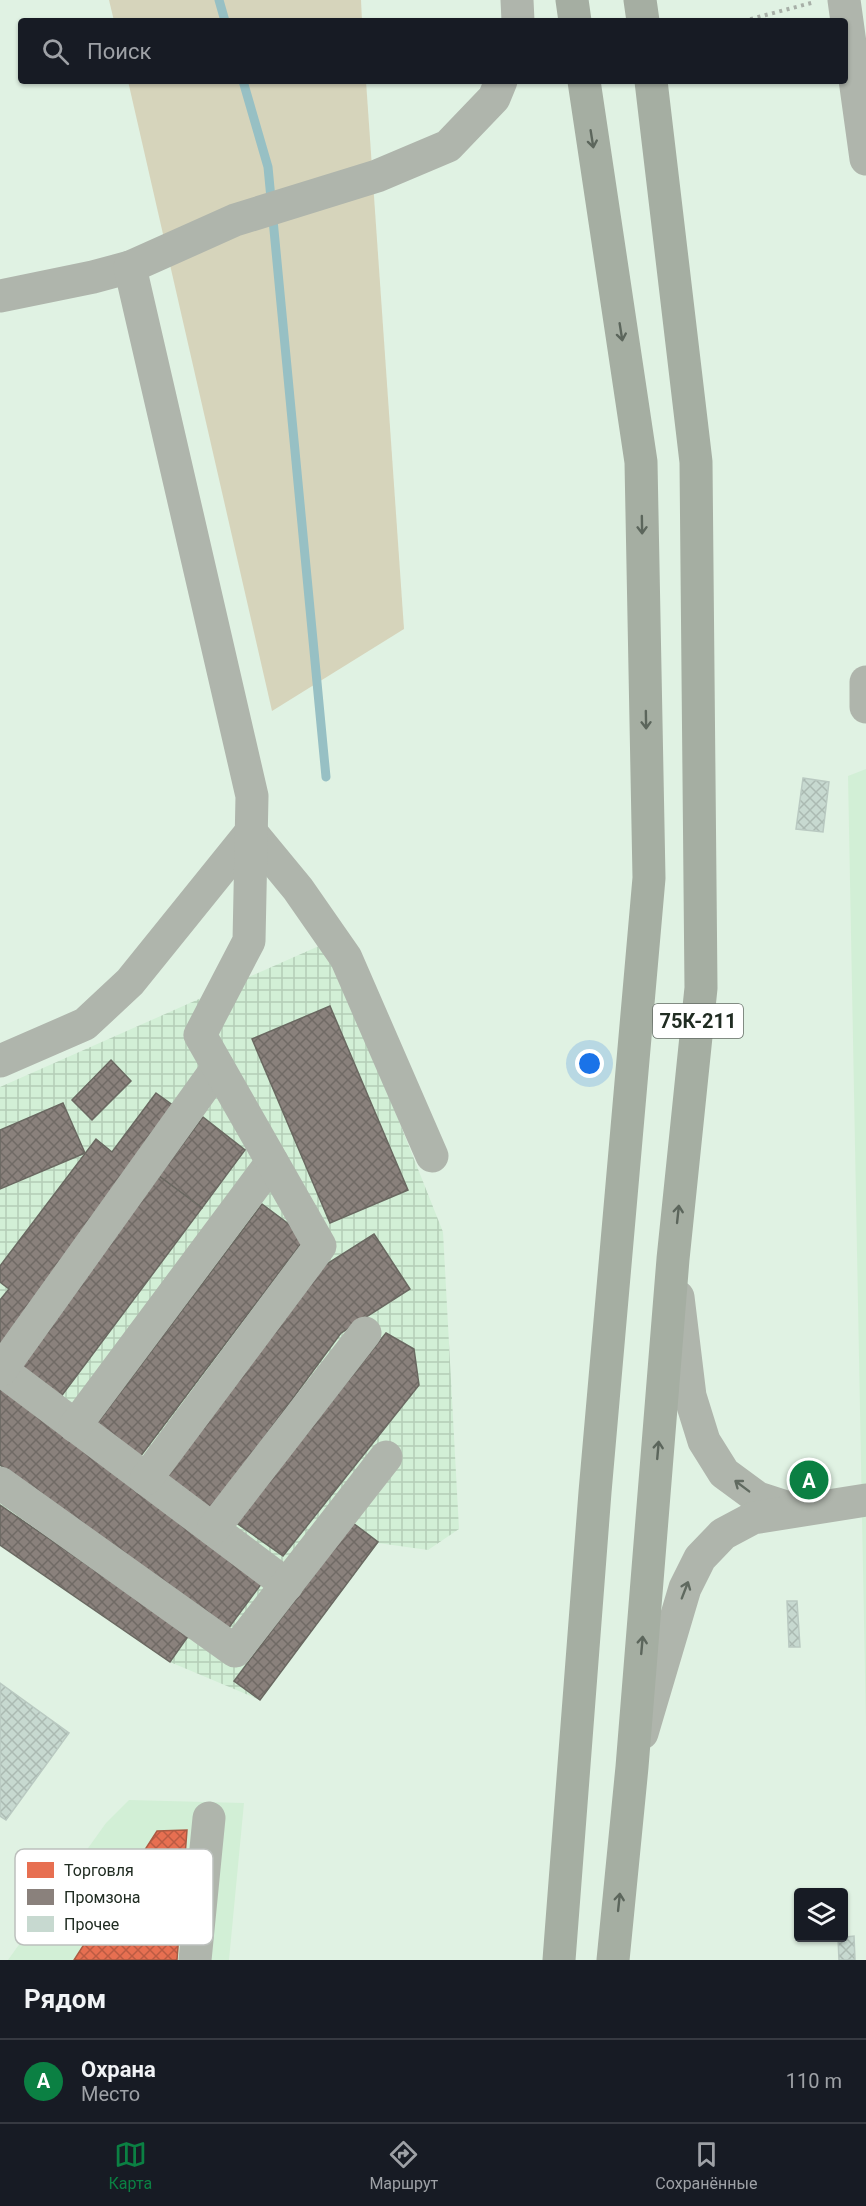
<!DOCTYPE html>
<html lang="ru">
<head>
<meta charset="utf-8">
<style>
	body { margin:0; font-family:Roboto,sans-serif; background:#20242c; color:#f1f3f6 }
	.controls { position:absolute; right:18px; bottom:18px; display:grid; overflow:hidden; border-radius:6px; box-shadow:0 2px 4px #0004 }
	.controls button { width:54px; height:54px; display:grid; place-items:center; padding:0; border:0; border-bottom:2px solid #363941; background:#171b24; color:#f1f3f6; font:30px sans-serif }
	.you { position:absolute; left:590px; top:1064px; width:21px; height:21px; margin:-15px; border:4px solid #fff; border-radius:50%; background:#1a73e8; box-shadow:0 0 0 9px #1a73e833 }
	.badge { display:grid; place-items:center; width:39px; height:39px; border-radius:50%; background:#0b8043; color:#fff; font-size:20px; font-weight:700 }
	.pin { position:absolute; translate:-50% -50%; border:3px solid #fff; box-shadow:0 2px 6px #0006 }
	.list { margin:0; padding:0; list-style:none }
	h2 { display:flex; justify-content:space-between; align-items:center; height:78px; margin:0; padding:0 24px; font-size:26px }
	h2 small { font-size:20px; font-weight:400; color:#9ea1a6 }
	.list li { display:grid; grid-template-columns:39px 1fr auto; gap:18px; align-items:center; box-sizing:border-box; height:84px; padding:0 24px; border-top:2px solid #363941 }
	.list b { display:block; font-size:22px; white-space:nowrap }
	.list p { margin:0; font-size:20px; white-space:nowrap; color:#9ea1a6 }
	.list em { font-size:20px; font-style:normal; color:#9ea1a6 }
	.icon { flex:none; width:33px; height:33px; fill:none; stroke:currentColor; stroke-width:2; stroke-linecap:round; stroke-linejoin:round }
	.map { position:relative; flex:none; width:866px; height:1960px; overflow:hidden }
	.search { position:absolute; background:#171b24; box-shadow:0 2px 4px #0004; left:18px; right:18px; top:18px; height:66px; display:flex; align-items:center; gap:15px; box-sizing:border-box; padding:0 21px; border-radius:6px; color:#9ea1a6; font-size:22px }
	.sheet { height:162px; background:#171b24 }
	nav { display:flex; justify-content:space-around; align-items:center; box-sizing:border-box; height:84px; border-top:2px solid #363941; background:#171b24; font-size:16px; color:#9ea1a6 }
	nav a { display:grid; justify-items:center; gap:3px }
	nav .on { color:#0b8043 }
	.map>svg:first-child { display:block }
	.built { fill:#d2efd6 }
	.industrial { fill:url(#industrial-grid) }
	.green { fill:#d6d4bb }
	.shops { fill:url(#shops-cross-hatch); stroke:#ab5b43; stroke-width:1.5 }
	.industry { fill:url(#industry-cross-hatch); stroke:#6a6861; stroke-width:1.5 }
	.lines { fill:none; stroke-linecap:round; stroke-linejoin:round }
	.stream { stroke:#97c0c4; stroke-width:9 }
	.building { fill:url(#building-cross-hatch); stroke:#b9c9c1; stroke-width:1.5 }
	.path { stroke:#a7afa7; stroke-width:4; stroke-dasharray:3 4.5; stroke-linecap:butt }
	.minor { stroke:#afb5ac; stroke-width:33 }
	.major { stroke:#a5aea2; stroke-width:33 }
	.oneway { stroke:#5c665c }
	.oneway2 { stroke:#606a60 }
	.labels { text-anchor:middle; stroke-width:6; stroke-linejoin:round; paint-order:stroke }
	.shield { fill:#fff; stroke:#636b64; stroke-width:1.5 }
	.shield-label { font-size:20px; font-weight:bold; fill:#202c22 }
	.key { fill:#fff; stroke:#bcc0bd; stroke-width:1.5 }
	.key-label { font-size:16px; fill:#202c22 }
</style>
</head>
<body>
<div class="map">
<svg width="866" height="1960" viewBox="0 0 866 1960">
	<defs>
		<pattern id="industrial-grid" width="8" height="8" patternUnits="userSpaceOnUse" patternTransform="scale(1.5)"><rect width="8" height="8" fill="#d2efd6"/><path d="M0 4h8M4 0v8" fill="none" stroke="#b4cdb7"/></pattern>
		<pattern id="shops-cross-hatch" width="8" height="8" patternUnits="userSpaceOnUse" patternTransform="scale(1.5)"><rect width="8" height="8" fill="#e76f51"/><path d="M0 0l8 8M0 8l8-8" fill="none" stroke="#bb5b43"/></pattern>
		<pattern id="industry-cross-hatch" width="8" height="8" patternUnits="userSpaceOnUse" patternTransform="scale(1.5)"><rect width="8" height="8" fill="#8a817c"/><path d="M0 0l8 8M0 8l8-8" fill="none" stroke="#706a65"/></pattern>
		<pattern id="building-cross-hatch" width="8" height="8" patternUnits="userSpaceOnUse" patternTransform="scale(1.5)"><rect width="8" height="8" fill="#c7d9d0"/><path d="M0 0l8 8M0 8l8-8" fill="none" stroke="#abbab2"/></pattern>
	</defs>
	<rect width="100%" height="100%" fill="#e0f2e3"/>
	<g class="built">
		<polygon points="866,769 866,1728 848,776"/>
		<polygon points="129,1800 244,1803 229,1960 8,1960 106,1823"/>
	</g>
	<polygon class="industrial" points="328,942 443,1232 459,1529 428,1550 378,1543 260,1700 170,1662 0,1545 0,1087"/>
	<g class="green">
		<polygon points="109,0 361,0 362,21 114,21"/>
		<polygon points="128,81 366,81 404,629 272,711"/>
	</g>
	<polygon class="shops" points="187,1830 177,1960 74,1960 157,1831"/>
	<g class="industry">
		<polygon points="330,1006 408,1190 330,1223 252,1039"/>
		<polygon points="111,1060 131,1081 92,1120 72,1100"/>
		<polygon points="156,1093 181,1111 0,1347 0,1300 9,1289 0,1282 0,1266 96,1139 112,1152"/>
		<polygon points="63,1103 85,1153 0,1189 0,1130"/>
		<polygon points="203,1117 245,1150 202,1208 159,1176"/>
		<polygon points="159,1176 202,1208 60,1398 18,1366"/>
		<polygon points="262,1204 306,1237 140,1457 96,1425"/>
		<polygon points="374,1234 410,1289 341,1333 209,1512 165,1480 300,1281"/>
		<polygon points="386,1333 414,1349 419,1385 283,1556 235,1522"/>
		<polygon points="0,1387 262,1583 225,1633 0,1465"/>
		<polygon points="0,1505 189,1635 170,1662 0,1545"/>
		<polygon points="353,1523 378,1542 260,1700 234,1681"/>
	</g>
	<g class="lines">
		<g class="stream">
			<polyline points="219,0 225,21"/>
			<polyline points="243,81 268,167 326,777"/>
		</g>
	</g>
	<g class="building">
		<polygon points="803,778 829,782 823,832 796,829"/>
		<polygon points="802,1474 817,1474 816,1486 802,1486"/>
		<polygon points="787,1601 797,1601 800,1647 789,1647"/>
		<polygon points="0,1683 69,1733 6,1820 0,1816"/>
		<polygon points="854,1936 855,1960 839,1960 838,1938"/>
	</g>
	<g class="lines">
		<polyline class="path" points="743,21 815,2"/>
		<g class="minor">
			<polyline points="517,0 518,21"/>
			<polyline points="844,0 866,159"/>
			<polyline points="0,296 93,277 130,267"/>
			<polyline points="866,682 866,707"/>
			<polyline points="0,1061 85,1024 130,982 251,832 298,889 346,958 432,1156"/>
			<polyline points="678,1297 690,1396 704,1441 724,1473 758,1498 795,1510"/>
			<polyline points="0,1369 287,1585"/>
			<polyline points="1,1370 218,1067"/>
			<polyline points="75,1426 272,1162"/>
			<polyline points="146,1479 320,1246 200,1035 249,941 252,796 130,267 235,220 377,176 448,146 494,98 501,81"/>
			<polyline points="0,1483 235,1651 386,1457"/>
			<polyline points="213,1529 365,1333"/>
			<polyline points="642,1733 685,1588 700,1558 723,1534 753,1518 866,1500"/>
			<polyline points="195,1960 209,1818"/>
		</g>
		<g class="major">
			<polyline points="572,0 575,21"/>
			<polyline points="640,0 643,21"/>
			<polyline points="559,1960 595,1492 649,878 641,462 584,81"/>
			<polyline points="613,1960 632,1767 673,1259 701,988 696,462 651,81"/>
		</g>
	</g>
	<defs><path id="oneway-shaft" d="M-6 0H5M1.5-3L5.5 0L1.5 3" fill="none" stroke-width="1.6" stroke-linecap="round" stroke-linejoin="round" transform="scale(1.5)"/></defs>
	<g class="oneway">
		<use href="#oneway-shaft" transform="translate(592 139) rotate(81)"/>
		<use href="#oneway-shaft" transform="translate(621 332) rotate(81)"/>
		<use href="#oneway-shaft" transform="translate(642 525) rotate(89)"/>
		<use href="#oneway-shaft" transform="translate(646 720) rotate(89)"/>
		<use href="#oneway-shaft" transform="translate(678 1214) rotate(-84)"/>
		<use href="#oneway-shaft" transform="translate(658 1450) rotate(-85)"/>
		<use href="#oneway-shaft" transform="translate(642 1645) rotate(-85)"/>
		<use href="#oneway-shaft" transform="translate(619 1902) rotate(-84)"/>
	</g>
	<g class="oneway2">
		<use href="#oneway-shaft" transform="translate(742 1486) rotate(-143)"/>
		<use href="#oneway-shaft" transform="translate(685 1590) rotate(-69)"/>
	</g>
	<g class="labels">
		<rect class="shield" x="653" y="1004" width="90" height="34" rx="4.5"/>
		<g class="shield-label">
			<text x="698" y="1028">75К-211</text>
		</g>
	</g>
	<rect x="15" y="1849" width="198" height="96" rx="9" class="key"/>
	<rect x="27" y="1862" width="27" height="16" fill="#e76f51"/>
	<rect x="27" y="1889" width="27" height="16" fill="#8a817c"/>
	<rect x="27" y="1916" width="27" height="16" fill="#c7d9d0"/>
	<g class="key-label">
		<text x="64" y="1876">Торговля</text>
		<text x="64" y="1903">Промзона</text>
		<text x="64" y="1930">Прочее</text>
	</g>
</svg>
<div class="controls">
<button><svg class="icon" aria-label="layers" viewBox="0 0 24 24"><path d="M12 4l9 5-9 5-9-5zM3 14l9 5 9-5"/></svg></button>
</div>
<div class="you"></div>
<div class="pin badge" style="left:809px;top:1480px">A</div>
<div class="search"><svg class="icon" aria-label="search" viewBox="0 0 24 24"><circle cx="10" cy="10" r="6"/><path d="M15 15l6 6"/></svg>Поиск</div>
</div>
<section class="sheet">
<h2>Рядом<small></small></h2>
<ul class="list">
<li><span class="badge">A</span><div><b>Охрана</b><p>Место</p></div><em>110 m</em></li>
</ul>
</section>
<nav>
<a class="on"><svg class="icon" aria-label="map" viewBox="0 0 24 24"><path d="M3 6l6-2 6 2 6-2v14l-6 2-6-2-6 2zM9 4v14M15 6v14"/></svg>Карта</a>
<a><svg class="icon" aria-label="directions" viewBox="0 0 24 24"><path d="M12 3l9 9-9 9-9-9zM9 14v-3h6M13 9l2 2-2 2"/></svg>Маршрут</a>
<a><svg class="icon" aria-label="saved" viewBox="0 0 24 24"><path d="M7 4h10v16l-5-4-5 4z"/></svg>Сохранённые</a>
</nav>
</body>
</html>
